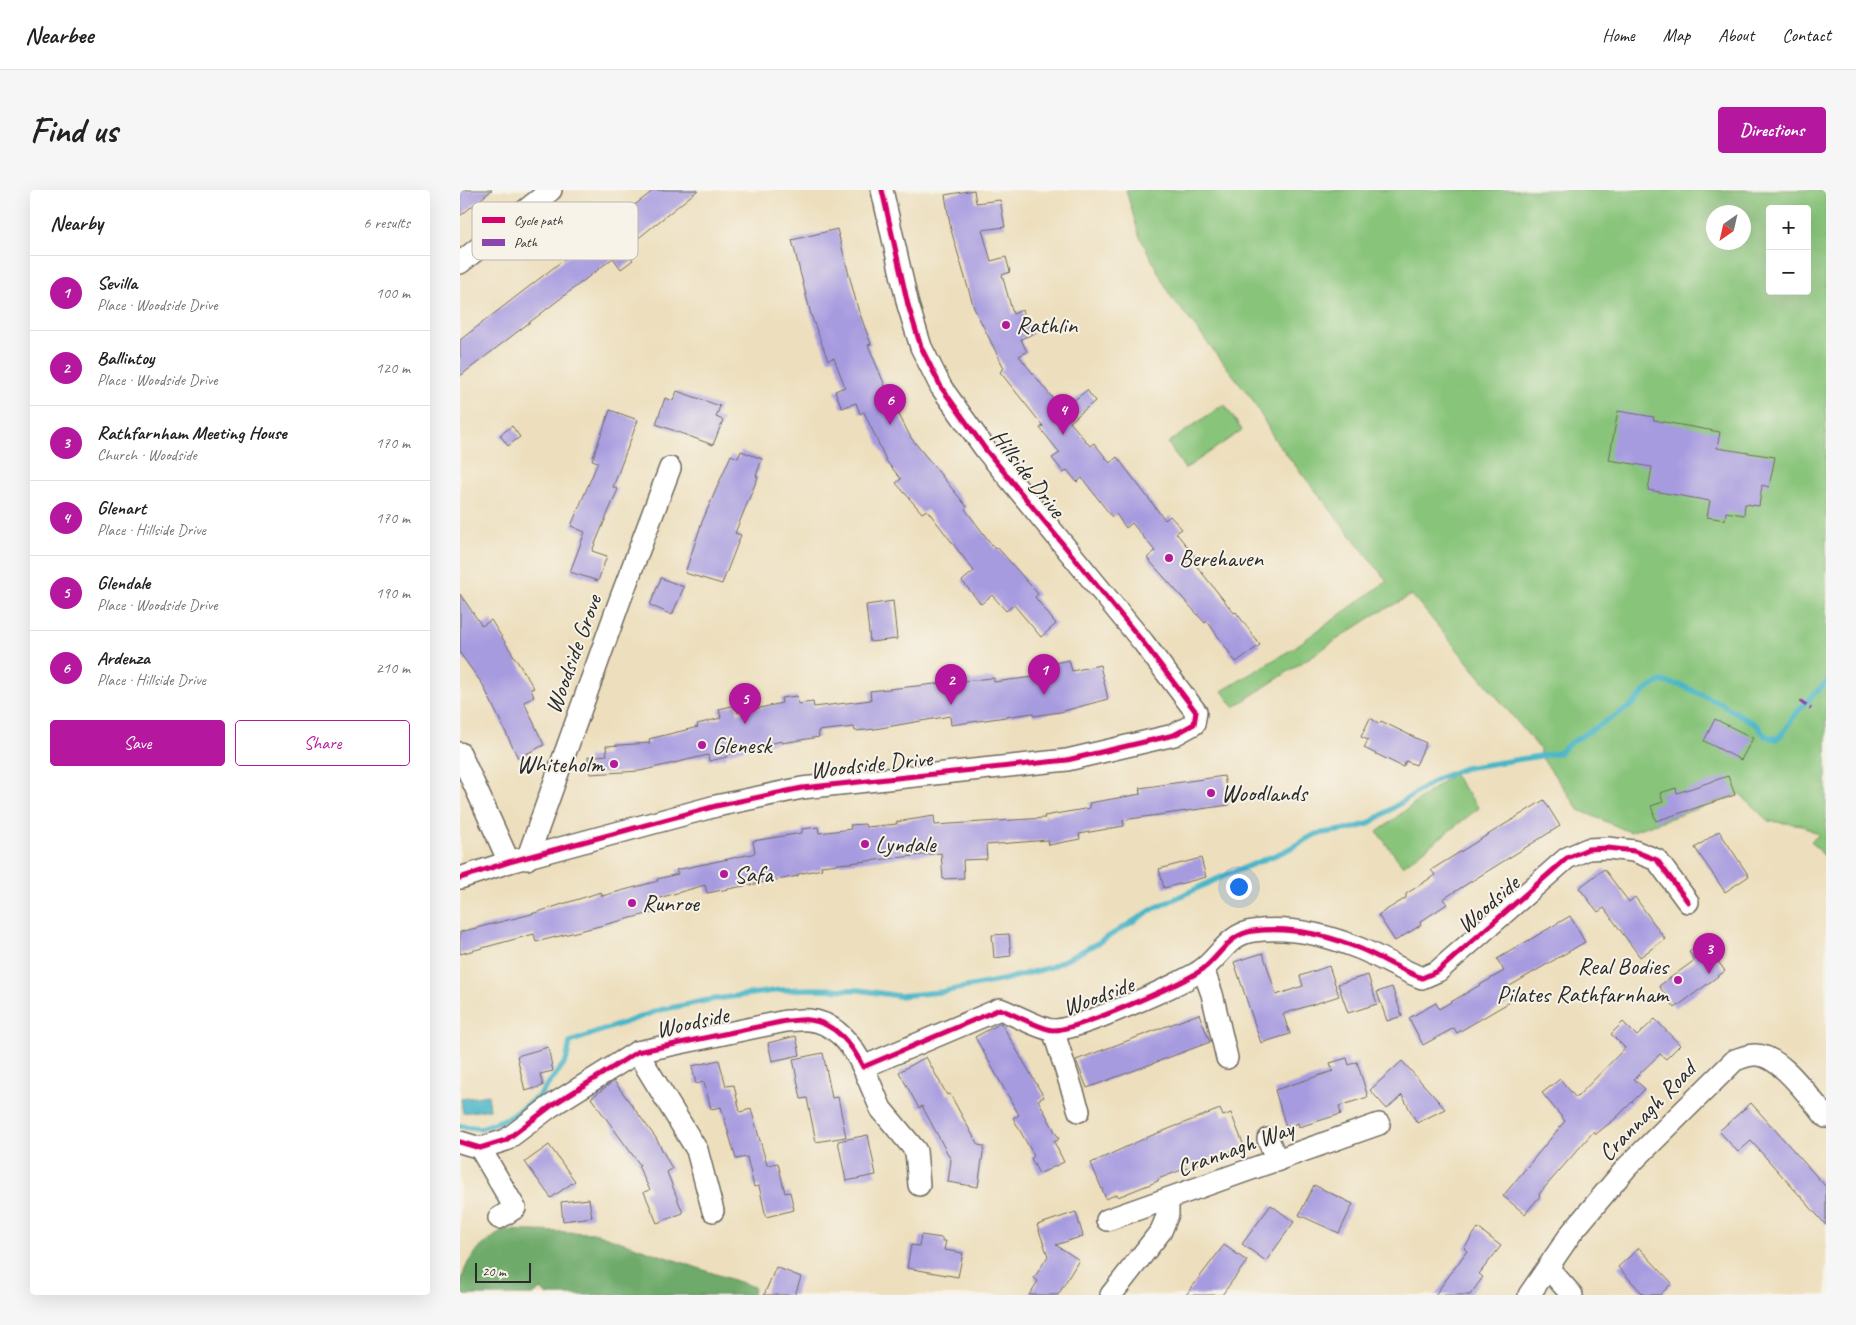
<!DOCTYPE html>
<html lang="en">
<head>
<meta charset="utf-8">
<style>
	body { margin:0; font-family:Caveat,sans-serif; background:#f6f6f6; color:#222 }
	.controls { position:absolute; right:15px; top:15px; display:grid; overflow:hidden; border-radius:5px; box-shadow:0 5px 20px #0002 }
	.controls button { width:45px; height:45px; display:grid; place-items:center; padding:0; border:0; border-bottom:1px solid #e0e0e0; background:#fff; color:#222; font:25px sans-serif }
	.compass { position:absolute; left:1246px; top:15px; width:45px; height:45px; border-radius:50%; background:#fff; box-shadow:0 5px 20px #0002; rotate:214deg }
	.scale { position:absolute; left:15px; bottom:12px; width:56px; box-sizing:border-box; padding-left:5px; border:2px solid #2b2b2b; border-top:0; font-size:14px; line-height:18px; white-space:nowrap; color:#2b2b2b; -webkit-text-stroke:4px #f7f3e8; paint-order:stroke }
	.you { position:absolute; left:778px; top:696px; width:18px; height:18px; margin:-12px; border:4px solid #fff; border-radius:50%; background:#1a73e8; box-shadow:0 0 0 8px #1a73e833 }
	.badge { display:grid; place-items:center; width:32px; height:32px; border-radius:50%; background:#b5179e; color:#fff; font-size:16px; font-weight:700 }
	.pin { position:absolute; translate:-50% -41px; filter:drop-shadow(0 1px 2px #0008) }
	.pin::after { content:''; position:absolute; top:26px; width:18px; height:15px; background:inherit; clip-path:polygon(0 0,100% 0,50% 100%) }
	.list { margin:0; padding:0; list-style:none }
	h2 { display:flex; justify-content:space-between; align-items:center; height:65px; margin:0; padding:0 20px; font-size:21px }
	h2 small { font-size:16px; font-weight:400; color:#767676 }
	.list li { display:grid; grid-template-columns:32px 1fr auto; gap:15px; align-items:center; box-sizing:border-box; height:75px; padding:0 20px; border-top:1px solid #e0e0e0 }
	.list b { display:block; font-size:19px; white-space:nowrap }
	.list p { margin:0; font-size:16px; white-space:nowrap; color:#767676 }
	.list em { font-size:16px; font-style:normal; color:#767676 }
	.actions { display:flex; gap:10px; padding:15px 20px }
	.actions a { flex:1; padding:11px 0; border:1px solid #b5179e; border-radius:5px; text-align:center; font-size:18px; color:#b5179e }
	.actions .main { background:#b5179e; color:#fff }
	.map { position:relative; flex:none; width:1366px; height:1105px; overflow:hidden; border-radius:5px }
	header { display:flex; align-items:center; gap:30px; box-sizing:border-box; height:70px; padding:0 25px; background:#fff; border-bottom:1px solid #e0e0e0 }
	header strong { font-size:24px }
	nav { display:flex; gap:28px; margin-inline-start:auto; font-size:18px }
	.intro { display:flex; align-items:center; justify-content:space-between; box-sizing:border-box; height:120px; padding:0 30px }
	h1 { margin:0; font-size:35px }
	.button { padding:12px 22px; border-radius:5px; background:#b5179e; color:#fff; font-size:18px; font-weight:700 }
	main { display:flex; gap:30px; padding:0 30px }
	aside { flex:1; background:#fff; border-radius:5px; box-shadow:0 5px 20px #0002 }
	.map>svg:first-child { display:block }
	.green { fill:#88c47a; stroke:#5a7852; fill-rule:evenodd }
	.forest { fill:#6eaa6a; stroke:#4c6a4a }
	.water { fill:#4ab6c7; stroke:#3a7079 }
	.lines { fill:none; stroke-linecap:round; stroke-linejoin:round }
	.stream { stroke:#4ab6c7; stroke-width:5.5 }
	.building { fill:#a79be0 }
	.street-casing { stroke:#6f6a5e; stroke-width:24 }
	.street { stroke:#fff; stroke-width:21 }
	.quiet { stroke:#8e44ad; stroke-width:4; stroke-dasharray:8 4; stroke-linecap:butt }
	.cycleway-casing { stroke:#f7f3e8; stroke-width:8 }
	.cycleway { stroke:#d6006c; stroke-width:5 }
	.poi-dot { fill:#b5179e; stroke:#f7f3e8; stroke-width:2 }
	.labels { text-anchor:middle; stroke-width:4; stroke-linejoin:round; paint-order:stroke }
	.poi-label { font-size:24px; fill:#2b2b2b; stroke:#f7f3e8; text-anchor:start }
	.street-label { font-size:24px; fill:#2b2b2b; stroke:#f7f3e8 }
	.key { fill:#f7f3e8; stroke:#bab7af; stroke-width:1 }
	.key-label { font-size:14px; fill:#2b2b2b }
</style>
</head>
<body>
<header>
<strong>Nearbee</strong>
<nav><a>Home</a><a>Map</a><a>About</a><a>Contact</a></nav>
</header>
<div class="intro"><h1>Find us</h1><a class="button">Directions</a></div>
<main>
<aside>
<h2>Nearby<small>6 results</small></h2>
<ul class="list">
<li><span class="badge">1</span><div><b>Sevilla</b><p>Place · Woodside Drive</p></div><em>100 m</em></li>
<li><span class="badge">2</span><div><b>Ballintoy</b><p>Place · Woodside Drive</p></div><em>120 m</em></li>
<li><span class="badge">3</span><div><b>Rathfarnham Meeting House</b><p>Church · Woodside</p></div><em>170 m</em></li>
<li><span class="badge">4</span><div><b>Glenart</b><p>Place · Hillside Drive</p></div><em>170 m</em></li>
<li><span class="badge">5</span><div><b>Glendale</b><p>Place · Woodside Drive</p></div><em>190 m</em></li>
<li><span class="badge">6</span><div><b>Ardenza</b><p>Place · Hillside Drive</p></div><em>210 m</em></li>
</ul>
<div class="actions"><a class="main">Save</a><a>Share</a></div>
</aside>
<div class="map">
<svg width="1366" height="1105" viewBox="0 0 1366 1105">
	<rect width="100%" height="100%" fill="#f7f3e8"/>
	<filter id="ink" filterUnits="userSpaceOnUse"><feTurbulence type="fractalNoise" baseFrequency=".02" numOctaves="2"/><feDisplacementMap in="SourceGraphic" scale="10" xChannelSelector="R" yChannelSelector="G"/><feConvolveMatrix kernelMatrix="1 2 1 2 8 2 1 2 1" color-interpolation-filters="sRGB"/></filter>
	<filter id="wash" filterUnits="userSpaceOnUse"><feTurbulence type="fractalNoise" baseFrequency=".0096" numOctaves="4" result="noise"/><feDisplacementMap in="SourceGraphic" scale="20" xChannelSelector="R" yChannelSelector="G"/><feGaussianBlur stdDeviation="1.12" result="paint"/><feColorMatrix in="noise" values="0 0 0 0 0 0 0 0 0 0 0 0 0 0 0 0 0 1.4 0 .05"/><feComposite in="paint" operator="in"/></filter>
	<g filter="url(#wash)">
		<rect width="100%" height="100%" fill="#eddfbd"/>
		<g class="green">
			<path d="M666 0H1366V668L1351 651 1359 645 1342 635 1308 631 1280 604 1170 642 1119 620 1080 565V559L952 405 916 424 774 517 762 501 832 459 927 391 815 250 792 209 710 105 679 45ZM1310 19H1347V101H1310ZM1254 22H1284V52H1254Z"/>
			<polygon points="764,214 782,240 725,279 708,253"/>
			<polygon points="993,584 1019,618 943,676 917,642"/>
		</g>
		<path class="forest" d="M44 1040 135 1043 294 1097 293 1105H87L81 1099 73 1105H1C0 1071 19 1056 44 1040Z"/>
		<polygon class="water" points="28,905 30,919 3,923 1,909"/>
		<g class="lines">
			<path class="stream" d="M0 936 21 938 50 927 79 906 106 871 110 852 200 820 249 810 320 800 351 799 399 800 439 806 481 802 543 790 591 777 638 753 693 719 757 689 825 661 856 644 890 639 908 634 979 588 1005 578 1099 563 1109 554 1171 516 1186 500 1201 491 1223 496 1262 514 1298 536 1305 546 1316 549C1325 544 1329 533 1335 525 1344 513 1355 503 1366 493"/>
		</g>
		<g id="blocks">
			<g class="building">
				<polygon points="0,0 32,0 0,26"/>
				<polygon points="194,0 238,0 165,59 173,70 161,79 153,68 0,186 0,150"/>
				<polygon points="514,0 516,13 540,10 545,37 522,40 531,71 546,67 550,82 542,85 553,124 562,120 573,144 561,149 567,162 559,166 602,220 627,200 635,211 610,232 630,256 634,253 650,273 657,267 705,330 710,326 722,339 716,343 735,366 731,369 774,423 776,422 800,455 776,472 747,431 745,433 687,368 695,361 672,333 666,338 656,324 652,327 622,288 617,292 607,280 604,283 592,268 600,263 580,238 583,236 540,182 544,178 514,118 491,40 485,5"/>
				<polygon points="377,39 398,119 411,154 408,155 428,203 451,248 507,317 505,319 535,359 537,357 578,404 575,407 596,434 581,447 554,415 546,421 532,405 521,414 502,391 514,381 467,320 462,323 436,293 441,289 427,272 404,222 400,224 396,213 382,218 375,201 385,197 374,168 368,170 351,125 332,50"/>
				<polygon points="217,201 260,216 256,227 263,230 253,255 196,234 205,208 213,211"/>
				<polygon points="150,220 178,230 153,297 158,299 132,361 147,366 138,391 110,382 125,342 111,336 138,272 132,270"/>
				<polygon points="1158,221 1194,227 1193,230 1260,242 1257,258 1315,267 1309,297 1302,295 1299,316 1285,314 1284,325 1266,322 1265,330 1247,327 1250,311 1188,300 1192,277 1149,270"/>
				<polygon points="52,236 60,247 48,256 40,245"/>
				<polygon points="281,261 302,269 296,286 298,287 275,343 281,345 262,394 225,383 242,332 271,265 278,268"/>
				<polygon points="201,388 224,397 212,425 190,415"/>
				<polygon points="0,404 22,436 31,430 74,498 71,499 74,507 64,512 84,555 58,568 23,495 0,463"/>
				<polygon points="433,411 437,449 410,452 406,415"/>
				<polygon points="609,470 612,481 640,475 648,509 600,522 573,526 573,523 491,535 490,526 415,539 395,541 394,537 358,541 359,547 322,553 322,551 281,560 266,565 267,567 249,571 248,565 180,581 130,584 128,567 147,565 146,556 190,553 189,549 238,537 237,534 261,528 259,519 276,515 278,523 322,513 321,508 337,506 338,514 353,512 354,517 411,510 410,501 531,488 534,488 534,492 597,484 594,473"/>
				<polygon points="910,528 920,534 921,531 966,553 956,575 946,571 943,577 904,558 908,550 901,547"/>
				<polygon points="1255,529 1293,548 1281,570 1244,551"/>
				<polygon points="764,586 769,615 663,630 664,636 619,644 620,649 589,655 588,650 526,655 527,669 503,670 504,688 483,689 481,663 361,676 362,679 338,684 338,686 247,703 245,695 192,710 195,722 76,752 74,744 0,764 0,742 68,725 141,702 142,706 198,691 197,689 218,684 216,680 292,664 295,662 293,651 342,643 342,639 358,637 359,643 391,639 390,635 405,634 406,637 437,634 436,632 474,626 475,635 585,628 584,626 630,618 629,613 681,604 680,598"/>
				<polygon points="1268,586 1275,605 1196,631 1191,616 1203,612 1200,603 1216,598 1217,603"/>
				<polygon points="1084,610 1100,636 983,709 987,714 960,732 961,735 935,751 918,725 946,708 946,704 975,685 971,680"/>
				<polygon points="1259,641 1289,686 1265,702 1235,658"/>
				<polygon points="741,668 746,687 704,698 699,679"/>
				<polygon points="1144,679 1169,712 1175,707 1205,749 1180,767 1144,718 1138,722 1119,698"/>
				<polygon points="1110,726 1125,752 1048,797 1055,809 997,843 994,838 963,855 949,828 976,813 979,819 1044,781 1037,769"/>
				<polygon points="549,744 551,766 534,768 532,745"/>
				<polygon points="1244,752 1265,781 1215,818 1199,796 1235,770 1229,762"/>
				<polygon points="803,763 816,805 843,796 840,786 869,776 879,806 823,824 830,844 801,853 774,772"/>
				<polygon points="908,785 917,814 888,823 878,794"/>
				<polygon points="932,797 942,826 927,831 917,802"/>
				<polygon points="739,824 750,852 627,898 616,870"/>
				<polygon points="1195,829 1220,855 1206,869 1200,864 1174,889 1185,899 1156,928 1136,944 1134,941 1079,1004 1080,1006 1065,1024 1043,1006 1105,931 1082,903 1100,889 1116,908 1165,858 1151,844 1163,832 1177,846"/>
				<polygon points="541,833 584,907 578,910 599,949 594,952 604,972 579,984 571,968 574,966 553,928 559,925 515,847"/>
				<polygon points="336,846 340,865 312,871 308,853"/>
				<polygon points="88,857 93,881 80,884 83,896 65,901 57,866"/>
				<polygon points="363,863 372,908 378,907 386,947 356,952 347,908 341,909 333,869"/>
				<polygon points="466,867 487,905 490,904 518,955 524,956 518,997 488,992 491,970 462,916 459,918 439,882"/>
				<polygon points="887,868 889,875 897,872 908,907 879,916 881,924 839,937 838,933 826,937 815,900 873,881 870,873"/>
				<polygon points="259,870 266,896 274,895 280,922 291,919 307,975 318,973 325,1003 330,1002 334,1020 306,1027 299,996 294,997 287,967 276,969 261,917 251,919 244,892 236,894 232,876"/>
				<polygon points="942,871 972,904 985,919 957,933 942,905 927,919 910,900"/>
				<polygon points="154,891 196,948 212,979 207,982 223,1023 197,1033 184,1002 190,1000 178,976 180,975 131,908"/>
				<polygon points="1291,913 1366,997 1366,1035 1291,951 1278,962 1259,941"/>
				<polygon points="760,919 763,926 771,923 784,956 698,989 698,991 658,1007 657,1004 646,1009 631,973 688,947"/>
				<polygon points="408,945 416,985 386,991 378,951"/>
				<polygon points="89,955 115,991 91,1008 65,972"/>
				<polygon points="854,995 893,1014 879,1043 839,1025"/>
				<polygon points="129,1009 132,1027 103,1031 101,1012"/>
				<polygon points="811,1015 834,1032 806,1071 782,1054"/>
				<polygon points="616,1022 623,1046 596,1055 619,1070 598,1105 569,1105 578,1091 574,1088 588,1066 577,1035"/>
				<polygon points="1018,1038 1041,1056 1019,1084 1023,1087 1010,1105 975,1105 1007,1061 1004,1058"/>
				<polygon points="461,1045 482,1048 482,1051 486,1051 484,1060 503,1063 498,1087 447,1078 451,1055 459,1056"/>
				<polygon points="764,1055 787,1071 762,1105 726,1105"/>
				<polygon points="1179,1058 1212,1093 1200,1105 1184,1105 1158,1077"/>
				<polygon points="316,1077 341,1087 335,1105 304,1105"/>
			</g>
		</g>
	</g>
	<g filter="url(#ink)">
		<use href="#blocks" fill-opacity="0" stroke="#6f6a5e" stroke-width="1"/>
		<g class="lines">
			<defs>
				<g id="street">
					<polyline points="0,73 91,0"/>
					<polyline points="0,563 49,672"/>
					<polyline points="67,669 160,410 210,278"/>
					<polyline points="0,688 49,672 256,616 342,598 607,570 714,545 734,534 736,522 683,452 526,260 481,197 461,157 448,115 422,0"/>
					<polyline points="743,779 752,804 767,868"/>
					<polyline points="593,840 619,921"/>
					<polyline points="177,862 237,960 253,1021"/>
					<polyline points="403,877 421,919 456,961 459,995"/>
					<polyline points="808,949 817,971"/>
					<path d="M0 952 20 958 46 950 91 916 177 862 326 831C333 831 342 829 349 830 375 832 393 856 403 877L540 819C551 823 583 840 593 840 615 841 724 793 743 779 760 766 769 744 793 741 830 736 867 745 901 759 922 768 941 780 962 788L978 781 1107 668 1128 659 1148 658 1174 661 1197 670 1228 712"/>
					<polyline points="20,958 55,1018 39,1028"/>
					<polyline points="647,1030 919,934"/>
					<polyline points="1088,1078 1112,1105"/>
					<polyline points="651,1105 701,1041 708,1024 708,1010"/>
					<path d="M1069 1105 1112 1042 1167 977 1275 870C1281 868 1288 865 1294 865 1320 863 1350 909 1366 927"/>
				</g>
			</defs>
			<use href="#street" class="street-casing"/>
			<use href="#street" class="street"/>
			<polyline class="quiet" points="1340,511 1351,519"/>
			<defs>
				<g id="cycleway">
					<polyline points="0,688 49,672 256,616 342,598 607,570 714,545 734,534 736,522 683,452 526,260 481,197 461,157 448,115 422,0"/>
					<path d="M0 952 20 958 46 950 91 916 177 862 326 831C333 831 342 829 349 830 375 832 393 856 403 877L540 819C551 823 583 840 593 840 615 841 724 793 743 779 760 766 769 744 793 741 830 736 867 745 901 759 922 768 941 780 962 788L978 781 1107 668 1128 659 1148 658 1174 661 1197 670 1228 712"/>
				</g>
			</defs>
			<use href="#cycleway" class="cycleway-casing"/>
			<use href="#cycleway" class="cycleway"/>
		</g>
	</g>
	<g class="poi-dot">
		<circle cx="546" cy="135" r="5"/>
		<circle cx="709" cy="368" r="5"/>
		<circle cx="242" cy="555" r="5"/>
		<circle cx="154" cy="574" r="5"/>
		<circle cx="751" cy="603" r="5"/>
		<circle cx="405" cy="654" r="5"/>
		<circle cx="264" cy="684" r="5"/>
		<circle cx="172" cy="713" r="5"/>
		<circle cx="1218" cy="790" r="5"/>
	</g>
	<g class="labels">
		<g class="poi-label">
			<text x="556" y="143">Rathlin</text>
			<text x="719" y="376">Berehaven</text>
			<text x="252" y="563">Glenesk</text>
			<text x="144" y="582" text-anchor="end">Whiteholm</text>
			<text x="761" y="611">Woodlands</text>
			<text x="415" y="662">Lyndale</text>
			<text x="274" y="692">Safa</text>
			<text x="182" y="721">Runroe</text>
			<text x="1208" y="784" text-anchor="end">Real Bodies<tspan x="1208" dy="28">Pilates Rathfarnham</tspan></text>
		</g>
		<g class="street-label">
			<text transform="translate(568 283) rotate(52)" y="8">Hillside Drive</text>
			<text transform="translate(113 464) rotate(-70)" y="8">Woodside Grove</text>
			<text transform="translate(411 574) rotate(-6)" y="8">Woodside Drive</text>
			<text transform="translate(1028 714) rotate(-41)" y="8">Woodside</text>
			<text transform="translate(638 806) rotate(-20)" y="8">Woodside</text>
			<text transform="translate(232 832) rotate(-12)" y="8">Woodside</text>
			<text transform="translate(1187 921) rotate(-46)" y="8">Crannagh Road</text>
			<text transform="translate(775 958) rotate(-20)" y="8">Crannagh Way</text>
		</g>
	</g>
	<rect x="12" y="12" width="166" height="58" rx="8" class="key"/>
	<rect x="22" y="27" width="23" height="6" fill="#d6006c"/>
	<rect x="22" y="49" width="23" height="7" fill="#8e44ad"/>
	<g class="key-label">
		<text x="54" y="35">Cycle path</text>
		<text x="54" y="57">Path</text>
	</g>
</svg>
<div class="controls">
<button>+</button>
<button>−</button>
</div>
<svg class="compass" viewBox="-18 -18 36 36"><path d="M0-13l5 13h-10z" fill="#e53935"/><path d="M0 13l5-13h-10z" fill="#767676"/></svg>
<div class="scale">20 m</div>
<div class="you"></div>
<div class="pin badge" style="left:584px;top:505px">1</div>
<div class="pin badge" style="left:491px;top:515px">2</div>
<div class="pin badge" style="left:1249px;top:784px">3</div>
<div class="pin badge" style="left:603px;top:245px">4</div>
<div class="pin badge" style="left:285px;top:534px">5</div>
<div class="pin badge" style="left:430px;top:235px">6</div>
</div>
</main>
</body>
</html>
